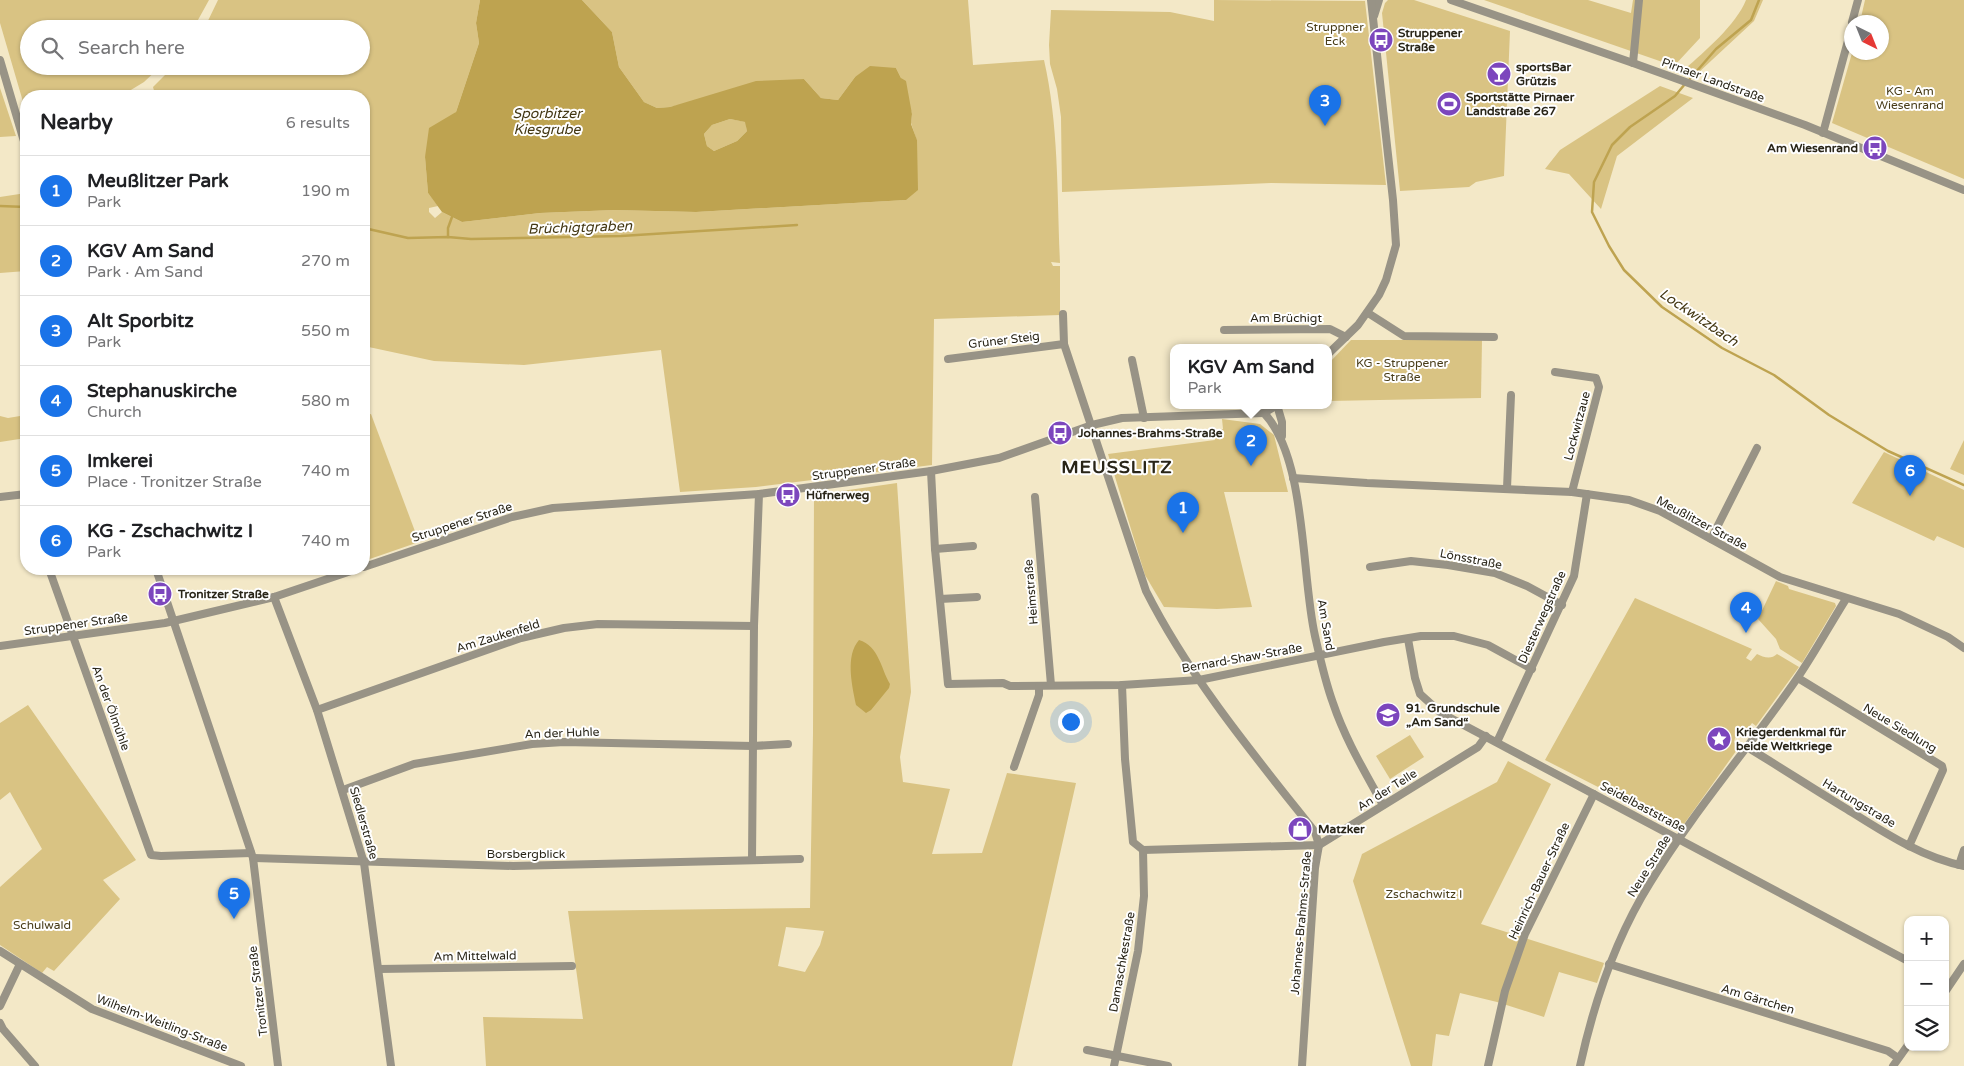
<!DOCTYPE html>
<html lang="en">
<head>
<meta charset="utf-8">
<style>
	body { margin:0; font-family:"Varela Round",sans-serif; background:#f2f2f2; color:#202124 }
	.controls { position:absolute; right:15px; bottom:15px; display:grid; overflow:hidden; border-radius:10px; box-shadow:0 1px 4px #0004 }
	.controls button { width:45px; height:45px; display:grid; place-items:center; padding:0; border:0; border-bottom:1px solid #e0e0e0; background:#fff; color:#202124; font:25px sans-serif }
	.compass { position:absolute; left:1844px; top:15px; width:45px; height:45px; border-radius:50%; background:#fff; box-shadow:0 1px 4px #0004; rotate:137deg }
	.you { position:absolute; left:1070px; top:721px; width:18px; height:18px; margin:-12px; border:4px solid #fff; border-radius:50%; background:#1a73e8; box-shadow:0 0 0 8px #1a73e833 }
	.badge { display:grid; place-items:center; width:32px; height:32px; border-radius:50%; background:#1a73e8; color:#fff; font-size:16px; font-weight:700 }
	.pin { position:absolute; translate:-50% -41px; filter:drop-shadow(0 1px 2px #0008) }
	.pin::after { content:''; position:absolute; top:26px; width:18px; height:15px; background:inherit; clip-path:polygon(0 0,100% 0,50% 100%) }
	.popup { position:absolute; left:1170px; top:344px; width:162px; height:65px; box-sizing:border-box; display:grid; place-content:center; border-radius:10px; background:#fff; filter:drop-shadow(0 1px 4px #0005); font-size:16px; white-space:nowrap; color:#757577 }
	.popup b { font-size:19px; color:#202124 }
	.popup::after { content:''; position:absolute; left:50%; top:100%; margin-left:-10px; border:10px solid transparent; border-top-color:#fff }
	.list { margin:0; padding:0; list-style:none }
	h2 { display:flex; justify-content:space-between; align-items:center; height:65px; margin:0; padding:0 20px; font-size:21px }
	h2 small { font-size:16px; font-weight:400; color:#757577 }
	.list li { display:grid; grid-template-columns:32px 1fr auto; gap:15px; align-items:center; box-sizing:border-box; height:70px; padding:0 20px; border-top:1px solid #e0e0e0 }
	.list b { display:block; font-size:19px; white-space:nowrap }
	.list p { margin:0; font-size:16px; white-space:nowrap; color:#757577 }
	.list em { font-size:16px; font-style:normal; color:#757577 }
	.icon { flex:none; width:28px; height:28px; fill:none; stroke:currentColor; stroke-width:2; stroke-linecap:round; stroke-linejoin:round }
	.map { position:relative; flex:none; width:1964px; height:1066px; overflow:hidden }
	.search { position:absolute; background:#fff; box-shadow:0 1px 4px #0004; left:20px; top:20px; width:350px; height:55px; display:flex; align-items:center; gap:12px; box-sizing:border-box; padding:0 18px; border-radius:28px; color:#757577; font-size:19px }
	.panel { position:absolute; background:#fff; box-shadow:0 1px 4px #0004; left:20px; top:90px; width:350px; height:485px; border-radius:20px }
	.map>svg:first-child { display:block }
	.green { fill:#d9c383; fill-rule:evenodd }
	.water { fill:#bea350; fill-rule:evenodd }
	.lines { fill:none; stroke-linecap:round; stroke-linejoin:round }
	.stream { stroke:#bea350; stroke-width:2.5 }
	.minor { stroke:#989386; stroke-width:8 }
	.labels { text-anchor:middle; stroke-width:4; stroke-linejoin:round; paint-order:stroke }
	.park-label { font-size:12px; fill:#483c18; stroke:#fff }
	.poi-label { font-size:12px; font-weight:bold; fill:#292518; stroke:#fff; text-anchor:start }
	.street-label { font-size:12px; fill:#292518; stroke:#fff }
	.water-label { font-size:14px; font-style:italic; fill:#433713; stroke:#fff }
	.district-label { font-size:18px; font-weight:bold; letter-spacing:1px; fill:#292518; stroke:#fff }
</style>
</head>
<body>
<div class="map">
<svg width="1964" height="1066" viewBox="0 0 1964 1066">
	<rect width="100%" height="100%" fill="#f3e8c7"/>
	<g class="green">
		<polygon points="0,0 209,0 193,29 29,29 29,66 161,66 144,82 121,96 26,96 26,112 0,23"/>
		<path d="M218 0H480L476 23 479 43 456 112 425 157 428 193 438 206 429 208V212L435 218 442 212 462 222 540 213 614 210 696 212 906 200 917 141 911 123 912 114 901 78 896 68 855 77 838 100 821 98 804 79 670 107 657 108 644 102 619 67 612 32 582 0H968L973 65 1044 60C1059 126 1057 196 1060 263L1051 262 1053 266H1060V315L934 319 932 465 756 487 680 492 661 350 524 365 434 361 364 346V96H153L155 94 153 87 174 66H361V29H204Z"/>
		<polygon points="1214,0 1365,1 1386,185 1271,183 1062,192 1061,117 1057,89 1050,64 1049,45 1051,10 1170,12 1214,21"/>
		<polygon points="1388,0 1414,0 1510,31 1504,176 1476,182 1469,187 1400,191 1382,13 1385,3"/>
		<polygon points="1484,0 1588,0 1631,13 1633,0 1700,0 1700,38 1674,66"/>
		<path d="M1746 0H1763L1754 21 1698 73 1685 69C1705 51 1736 25 1746 0Z"/>
		<polygon points="1865,0 1964,0 1964,179 1832,123 1852,53 1882,52 1882,22 1860,22"/>
		<polygon points="1660,86 1693,98 1617,156 1601,209 1569,174 1545,169 1560,150"/>
		<polygon points="0,88 16,136 0,137"/>
		<polygon points="730,119 746,122 747,131 737,141 714,151 707,146 704,134 712,125"/>
		<polygon points="26,193 26,271 0,273 0,197"/>
		<polygon points="1351,340 1482,340 1481,398 1329,401 1329,363"/>
		<polygon points="371,414 419,542 364,561 364,415"/>
		<polygon points="26,415 26,438 0,442 0,416 8,418"/>
		<polygon points="1222,419 1260,424 1274,435 1288,492 1224,492 1252,607 1217,609 1164,607 1145,575 1108,454 1215,440 1214,430 1223,429"/>
		<polygon points="1964,440 1964,475 1950,469"/>
		<polygon points="1884,452 1964,490 1964,548 1937,536 1934,541 1852,503"/>
		<path d="M897 483 911 692 900 757 903 782 950 789 932 854 982 853 1007 773 1076 783 1012 1066H486L483 1017 583 1019 568 911 810 908 813 733 814 495ZM786 927 824 931 820 945 805 972 778 966Z"/>
		<polygon points="1776,581 1788,586 1789,589 1835,603 1836,606 1802,663 1780,649 1776,639 1758,619"/>
		<path d="M1635 598 1752 649 1746 658 1751 661 1757 654C1763 657 1771 660 1777 654L1799 667 1756 726 1752 723 1746 732H1739L1735 738 1734 742 1739 747 1679 831 1600 788 1545 760Z"/>
		<polygon points="28,705 136,860 103,880 120,899 54,971 47,967 42,973 0,945 0,887 42,849 10,792 0,800 0,723"/>
		<polygon points="1410,735 1424,757 1390,779 1376,756"/>
		<polygon points="1508,761 1551,784 1481,924 1604,963 1597,983 1559,972 1544,1017 1497,1002 1460,993 1449,1036 1436,1034 1432,1066 1411,1066 1353,881 1362,854 1497,782"/>
	</g>
	<g class="water">
		<path d="M480 0H582L612 32 619 67 644 102 657 108 670 107 756 81 804 79 821 98 838 100 855 77 870 66 896 68 901 78 906 81 912 114 911 124 917 140 918 190 906 200 696 212 614 210 540 213 462 222 442 212 428 193 425 157 429 128 456 112 479 43 476 23ZM730 119 745 122 747 131 737 141 714 151 707 146 704 134 712 125Z"/>
		<path d="M859 640C879 646 881 669 890 684L889 688 871 710 866 713 856 705C852 685 845 656 859 640Z"/>
	</g>
	<g class="lines">
		<g class="stream">
			<polyline points="1689,80 1716,49 1751,20 1759,0"/>
			<polyline points="1685,84 1675,96 1630,127 1612,145 1594,182 1592,212 1609,246 1624,270 1662,307 1722,348 1774,375 1829,415 1888,451 1964,485"/>
			<polyline points="0,206 26,207"/>
			<polyline points="364,228 408,238 448,237 471,239 621,236 797,225"/>
			<polyline points="448,237 448,228 452,217"/>
		</g>
		<g class="minor">
			<polyline points="1451,0 1633,63 1805,125 1964,190"/>
			<polyline points="1374,16 1379,0"/>
			<polyline points="1852,22 1858,0"/>
			<polyline points="0,60 26,148"/>
			<polyline points="1633,63 1639,0"/>
			<polyline points="1823,133 1852,26"/>
			<polyline points="1368,313 1404,336 1494,337"/>
			<path d="M1063 314 1064 344 1146 591C1190 678 1254 755 1315 832L1319 845 1315 868 1302 1066"/>
			<polyline points="1224,330 1330,329 1346,337"/>
			<polyline points="1328,354 1358,325 1379,295 1386,280 1396,245 1393,200 1371,0"/>
			<polyline points="948,359 1064,344"/>
			<polyline points="1132,360 1144,418"/>
			<polyline points="1555,372 1596,378 1599,387 1572,492"/>
			<polyline points="1277,405 1282,422 1282,436"/>
			<path d="M1264 413C1307 459 1301 575 1315 636 1320 658 1325 681 1333 703 1345 739 1365 772 1383 805"/>
			<polyline points="931,471 935,549 948,684 1003,683 1010,686 1122,685 1199,680 1384,642 1421,636 1454,636 1488,645 1532,669"/>
			<polyline points="1293,478 1367,483 1572,492 1629,500 1660,511 1780,577 1899,614 1948,637 1964,648"/>
			<polyline points="1507,488 1511,395"/>
			<polyline points="23,494 26,504"/>
			<polyline points="0,497 26,494"/>
			<polyline points="1035,497 1051,685"/>
			<polyline points="1711,539 1757,448"/>
			<polyline points="935,549 973,546"/>
			<polyline points="364,567 512,517 553,508 759,494 931,471 999,458 1092,425 1122,418 1264,413 1277,405"/>
			<polyline points="1370,567 1411,561 1448,565 1495,573 1527,586 1562,605"/>
			<polyline points="49,569 151,855 161,856 251,853"/>
			<polyline points="156,569 253,858 278,1066"/>
			<polyline points="274,597 317,710 364,863 391,1066"/>
			<polyline points="940,599 977,597"/>
			<polyline points="1408,639 1415,678 1420,694 1441,713 1908,961"/>
			<polyline points="0,646 165,623 274,597 357,569"/>
			<polyline points="1798,678 1942,766 1943,770 1909,846"/>
			<polyline points="317,710 521,638 564,628 598,624 754,626"/>
			<polyline points="1497,742 1574,576 1587,494"/>
			<path d="M1747 747C1780 767 1812 788 1845 808 1882 831 1920 857 1964 866"/>
			<polyline points="1014,767 1039,695 1039,686"/>
			<polyline points="343,790 414,764 532,744 564,742 753,746 788,744"/>
			<polyline points="1143,850 1319,845 1478,747 1486,736"/>
			<polyline points="253,858 513,866 800,859"/>
			<polyline points="752,860 754,626 759,494"/>
			<polyline points="1959,865 1964,850"/>
			<polyline points="0,951 92,1009 241,1066"/>
			<polyline points="1609,964 1888,1051 1898,1058"/>
			<polyline points="379,969 572,966"/>
			<polyline points="1945,992 1964,964"/>
			<polyline points="0,1006 20,964"/>
			<polyline points="0,1023 3,1029 35,1066"/>
			<polyline points="1087,1050 1168,1066"/>
			<polyline points="1114,1066 1138,951 1144,896 1143,850 1133,842 1125,759 1122,685"/>
			<polyline points="1488,1066 1505,991 1525,934 1594,794"/>
			<path d="M1580 1066C1594 1002 1615 939 1650 883 1693 812 1749 748 1796 680 1814 654 1829 626 1846 599"/>
			<polyline points="1893,1066 1908,1045"/>
		</g>
	</g>
	<defs>
		<symbol id="bus-disc" viewBox="-11 -11 22 22"><circle r="9.5" fill="#7c46bd" stroke="#fff"/><path d="M-5-6H5V4H4V6H2V4H-2V6H-4V4H-5ZM-3.5-4V0h7V-4ZM-3.5 1.2v1.5H-2V1.2ZM2 1.2v1.5H3.5V1.2Z" fill="#fff"/></symbol>
		<symbol id="bar-disc" viewBox="-11 -11 22 22"><circle r="9.5" fill="#7c46bd" stroke="#fff"/><path d="M-6-5H6L.8 .8V4.5H3.5V6h-7V4.5H-.8V.8Z" fill="#fff"/></symbol>
		<symbol id="stadium-disc" viewBox="-11 -11 22 22"><circle r="9.5" fill="#7c46bd" stroke="#fff"/><path d="M0-5a6.5 5 0 1 0 0 10a6.5 5 0 1 0 0-10ZM-3.5-1.8h7v3.6h-7Z" fill="#fff"/></symbol>
		<symbol id="school-disc" viewBox="-11 -11 22 22"><circle r="9.5" fill="#7c46bd" stroke="#fff"/><path d="M0-5L7-2L0 1L-7-2ZM-4 1L0 2.5L4 1V4Q0 6-4 4Z" fill="#fff"/></symbol>
		<symbol id="sight-disc" viewBox="-11 -11 22 22"><circle r="9.5" fill="#7c46bd" stroke="#fff"/><path d="M0-6L1.8-2.2L6-1.7L2.9 1.2L3.7 5.4L0 3.3L-3.7 5.4L-2.9 1.2L-6-1.7L-1.8-2.2Z" fill="#fff"/></symbol>
		<symbol id="shop-disc" viewBox="-11 -11 22 22"><circle r="9.5" fill="#7c46bd" stroke="#fff"/><path d="M-5-2.5h2.3a2.7 3.5 0 0 1 5.4 0H5L5.5 6h-11ZM-1.5-2.5h3a1.5 2.3 0 0 0-3 0Z" fill="#fff"/></symbol>
	</defs>
	<g fill-rule="evenodd">
		<use href="#bus-disc" x="1367" y="26" width="28" height="28"/>
		<use href="#bar-disc" x="1485" y="60" width="28" height="28"/>
		<use href="#stadium-disc" x="1435" y="90" width="28" height="28"/>
		<use href="#bus-disc" x="1861" y="134" width="28" height="28"/>
		<use href="#bus-disc" x="1046" y="419" width="28" height="28"/>
		<use href="#bus-disc" x="774" y="481" width="28" height="28"/>
		<use href="#bus-disc" x="146" y="580" width="28" height="28"/>
		<use href="#school-disc" x="1374" y="701" width="28" height="28"/>
		<use href="#sight-disc" x="1705" y="725" width="28" height="28"/>
		<use href="#shop-disc" x="1286" y="815" width="28" height="28"/>
	</g>
	<g class="labels">
		<g class="park-label">
			<text x="1335" y="31">Struppner<tspan x="1335" dy="14">Eck</tspan></text>
			<text x="1910" y="95">KG - Am<tspan x="1910" dy="14">Wiesenrand</tspan></text>
			<text x="1402" y="367">KG - Struppener<tspan x="1402" dy="14">Straße</tspan></text>
			<text x="1424" y="898">Zschachwitz I</text>
			<text x="42" y="929">Schulwald</text>
		</g>
		<g class="poi-label">
			<text x="1398" y="37">Struppener<tspan x="1398" dy="14">Straße</tspan></text>
			<text x="1516" y="71">sportsBar<tspan x="1516" dy="14">Grützis</tspan></text>
			<text x="1466" y="101">Sportstätte Pirnaer<tspan x="1466" dy="14">Landstraße 267</tspan></text>
			<text x="1858" y="152" text-anchor="end">Am Wiesenrand</text>
			<text x="1078" y="437">Johannes-Brahms-Straße</text>
			<text x="806" y="499">Hüfnerweg</text>
			<text x="178" y="598">Tronitzer Straße</text>
			<text x="1406" y="712">91. Grundschule<tspan x="1406" dy="14">„Am Sand“</tspan></text>
			<text x="1736" y="736">Kriegerdenkmal für<tspan x="1736" dy="14">beide Weltkriege</tspan></text>
			<text x="1318" y="833">Matzker</text>
		</g>
		<g class="street-label">
			<text transform="translate(1713 80) rotate(20)" y="4">Pirnaer Landstraße</text>
			<text x="1286" y="322">Am Brüchigt</text>
			<text transform="translate(1004 340) rotate(-7)" y="4">Grüner Steig</text>
			<text transform="translate(1577 426) rotate(-75)" y="4">Lockwitzaue</text>
			<text transform="translate(864 469) rotate(-8)" y="4">Struppener Straße</text>
			<text transform="translate(462 522) rotate(-18)" y="4">Struppener Straße</text>
			<text transform="translate(1702 523) rotate(28)" y="4">Meußlitzer Straße</text>
			<text transform="translate(1471 559) rotate(11)" y="4">Lönsstraße</text>
			<text transform="translate(1031 592) rotate(-95)" y="4">Heimstraße</text>
			<text transform="translate(1542 617) rotate(-66)" y="4">Diesterwegstraße</text>
			<text transform="translate(76 624) rotate(-8)" y="4">Struppener Straße</text>
			<text transform="translate(1326 625) rotate(80)" y="4">Am Sand</text>
			<text transform="translate(498 636) rotate(-17)" y="4">Am Zaukenfeld</text>
			<text transform="translate(1242 658) rotate(-10)" y="4">Bernard-Shaw-Straße</text>
			<text transform="translate(111 708) rotate(70)" y="4">An der Ölmühle</text>
			<text transform="translate(1900 728) rotate(31)" y="4">Neue Siedlung</text>
			<text transform="translate(562 733) rotate(-2)" y="4">An der Huhle</text>
			<text transform="translate(1387 790) rotate(-32)" y="4">An der Telle</text>
			<text transform="translate(1859 803) rotate(31)" y="4">Hartungstraße</text>
			<text transform="translate(1643 807) rotate(28)" y="4">Seidelbaststraße</text>
			<text transform="translate(364 823) rotate(74)" y="4">Siedlerstraße</text>
			<text x="526" y="858">Borsbergblick</text>
			<text transform="translate(1649 866) rotate(-58)" y="4">Neue Straße</text>
			<text transform="translate(1539 881) rotate(-65)" y="4">Heinrich-Bauer-Straße</text>
			<text transform="translate(1301 923) rotate(-85)" y="4">Johannes-Brahms-Straße</text>
			<text transform="translate(475 956) rotate(-1)" y="4">Am Mittelwald</text>
			<text transform="translate(1122 962) rotate(-80)" y="4">Damaschkestraße</text>
			<text transform="translate(258 991) rotate(-97)" y="4">Tronitzer Straße</text>
			<text transform="translate(1758 999) rotate(17)" y="4">Am Gärtchen</text>
			<text transform="translate(162 1023) rotate(21)" y="4">Wilhelm-Weitling-Straße</text>
		</g>
		<g class="water-label">
			<text x="547" y="118">Sporbitzer<tspan x="547" dy="16">Kiesgrube</tspan></text>
			<text transform="translate(580 227) rotate(-2)" y="5">Brüchigtgraben</text>
			<text transform="translate(1699 317) rotate(34)" y="5">Lockwitzbach</text>
		</g>
		<g class="district-label">
			<text x="1117" y="473">MEUSSLITZ</text>
		</g>
	</g>
</svg>
<div class="controls">
<button>+</button>
<button>−</button>
<button><svg class="icon" aria-label="layers" viewBox="0 0 24 24"><path d="M12 4l9 5-9 5-9-5zM3 14l9 5 9-5"/></svg></button>
</div>
<svg class="compass" viewBox="-18 -18 36 36"><path d="M0-13l5 13h-10z" fill="#e53935"/><path d="M0 13l5-13h-10z" fill="#757577"/></svg>
<div class="you"></div>
<div class="pin badge" style="left:1183px;top:533px">1</div>
<div class="pin badge" style="left:1251px;top:466px">2</div>
<div class="popup"><b>KGV Am Sand</b>Park</div>
<div class="pin badge" style="left:1325px;top:126px">3</div>
<div class="pin badge" style="left:1746px;top:633px">4</div>
<div class="pin badge" style="left:234px;top:919px">5</div>
<div class="pin badge" style="left:1910px;top:496px">6</div>
<div class="search"><svg class="icon" aria-label="search" viewBox="0 0 24 24"><circle cx="10" cy="10" r="6"/><path d="M15 15l6 6"/></svg>Search here</div>
<section class="panel">
<h2>Nearby<small>6 results</small></h2>
<ul class="list">
<li><span class="badge">1</span><div><b>Meußlitzer Park</b><p>Park</p></div><em>190 m</em></li>
<li><span class="badge">2</span><div><b>KGV Am Sand</b><p>Park · Am Sand</p></div><em>270 m</em></li>
<li><span class="badge">3</span><div><b>Alt Sporbitz</b><p>Park</p></div><em>550 m</em></li>
<li><span class="badge">4</span><div><b>Stephanuskirche</b><p>Church</p></div><em>580 m</em></li>
<li><span class="badge">5</span><div><b>Imkerei</b><p>Place · Tronitzer Straße</p></div><em>740 m</em></li>
<li><span class="badge">6</span><div><b>KG - Zschachwitz I</b><p>Park</p></div><em>740 m</em></li>
</ul>
</section>
</div>
</body>
</html>
